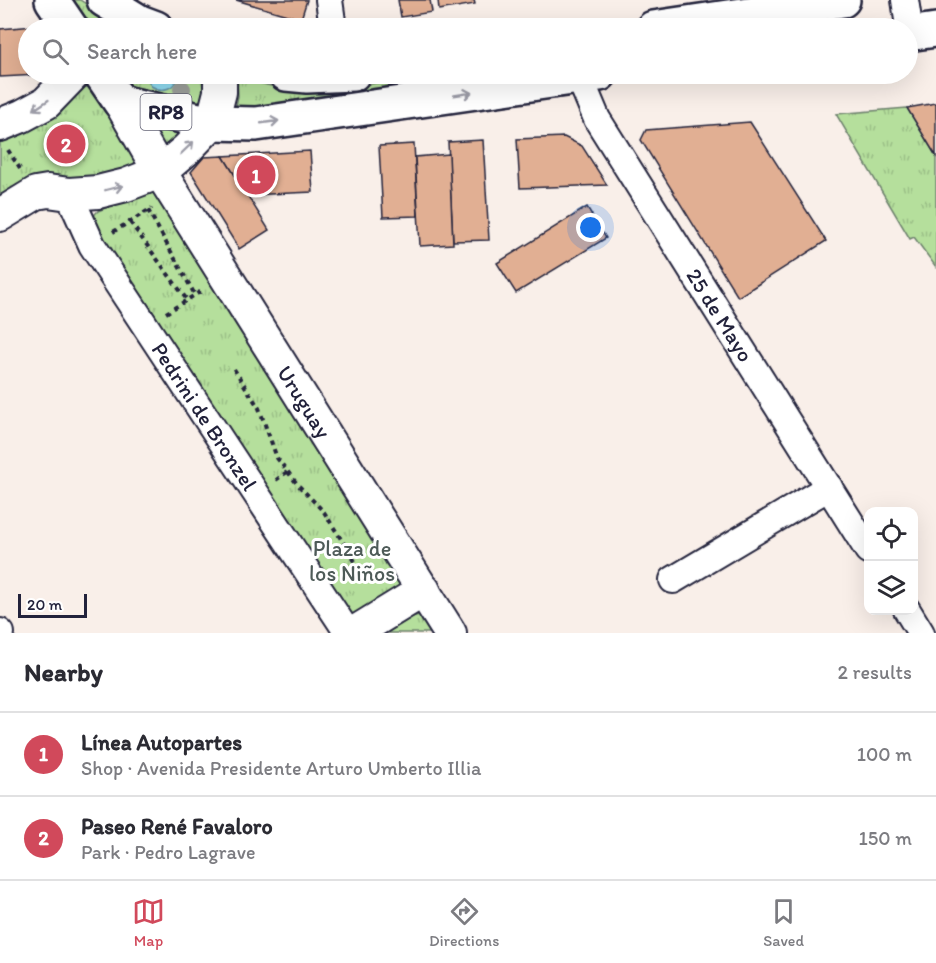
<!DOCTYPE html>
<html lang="en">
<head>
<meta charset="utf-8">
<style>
	body { margin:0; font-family:Itim,sans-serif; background:#f7f7f7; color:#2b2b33 }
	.controls { position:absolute; right:18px; bottom:18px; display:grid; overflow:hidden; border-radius:12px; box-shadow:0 6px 24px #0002 }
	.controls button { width:54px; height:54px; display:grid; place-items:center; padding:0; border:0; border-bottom:2px solid #e1e1e2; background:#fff; color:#2b2b33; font:30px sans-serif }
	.scale { position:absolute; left:18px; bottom:15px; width:69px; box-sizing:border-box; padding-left:6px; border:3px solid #22223b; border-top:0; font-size:16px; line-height:21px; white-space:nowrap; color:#22223b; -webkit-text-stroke:4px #fff; paint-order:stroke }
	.you { position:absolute; left:591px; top:228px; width:21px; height:21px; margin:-15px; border:4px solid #fff; border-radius:50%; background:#1a73e8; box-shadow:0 0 0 9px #1a73e833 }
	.badge { display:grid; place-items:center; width:39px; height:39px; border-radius:50%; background:#d1495b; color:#fff; font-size:20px; font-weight:700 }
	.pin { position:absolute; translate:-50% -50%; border:3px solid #fff; box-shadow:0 2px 6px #0006 }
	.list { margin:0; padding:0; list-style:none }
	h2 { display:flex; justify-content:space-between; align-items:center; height:78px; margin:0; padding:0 24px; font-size:26px }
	h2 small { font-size:20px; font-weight:400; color:#7c7c81 }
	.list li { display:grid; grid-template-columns:39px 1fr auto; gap:18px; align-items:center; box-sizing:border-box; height:84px; padding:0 24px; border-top:2px solid #e1e1e2 }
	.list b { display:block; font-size:22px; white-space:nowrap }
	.list p { margin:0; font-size:20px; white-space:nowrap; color:#7c7c81 }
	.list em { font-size:20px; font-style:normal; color:#7c7c81 }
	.icon { flex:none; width:33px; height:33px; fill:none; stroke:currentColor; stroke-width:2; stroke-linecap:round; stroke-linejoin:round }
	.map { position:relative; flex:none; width:936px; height:633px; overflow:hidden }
	.search { position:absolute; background:#fff; box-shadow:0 6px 24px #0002; left:18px; right:18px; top:18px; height:66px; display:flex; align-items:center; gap:15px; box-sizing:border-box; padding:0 21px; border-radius:33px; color:#7c7c81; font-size:22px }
	.sheet { height:246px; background:#fff }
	nav { display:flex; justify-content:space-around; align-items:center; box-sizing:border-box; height:84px; border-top:2px solid #e1e1e2; background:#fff; font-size:16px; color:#7c7c81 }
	nav a { display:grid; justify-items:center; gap:3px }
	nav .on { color:#d1495b }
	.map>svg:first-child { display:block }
	.grass { fill:url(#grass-tufts); stroke:#6c806c; stroke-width:1.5 }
	.water { fill:#90dbf0; stroke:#6491a8; stroke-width:1.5 }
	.building { fill:#e1af93; stroke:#22223b; stroke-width:1.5 }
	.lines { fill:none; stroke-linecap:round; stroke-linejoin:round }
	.minor-casing { stroke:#22223b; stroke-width:30 }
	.tertiary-casing { stroke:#22223b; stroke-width:36 }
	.primary-casing { stroke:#22223b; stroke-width:38 }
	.path { stroke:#22223b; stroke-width:4; stroke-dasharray:4.5 4.5; stroke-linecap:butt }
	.minor { stroke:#fff; stroke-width:26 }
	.tertiary { stroke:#fff; stroke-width:32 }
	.primary { stroke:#fff; stroke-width:33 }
	.tree { fill:#9b9e99 }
	.oneway { stroke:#9c9ca7 }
	.labels { text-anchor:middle; stroke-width:6; stroke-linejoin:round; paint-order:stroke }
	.shield { fill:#fff; stroke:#646476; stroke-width:1.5 }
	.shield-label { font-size:21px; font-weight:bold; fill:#22223b }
	.street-label { font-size:22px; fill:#22223b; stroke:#fff }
	.park-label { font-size:22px; fill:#4e5b58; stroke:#fff }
</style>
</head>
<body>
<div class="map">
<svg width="936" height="633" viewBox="0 0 936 633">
	<defs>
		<pattern id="grass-tufts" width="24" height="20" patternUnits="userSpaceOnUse" patternTransform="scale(1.5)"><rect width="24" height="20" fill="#b5df9c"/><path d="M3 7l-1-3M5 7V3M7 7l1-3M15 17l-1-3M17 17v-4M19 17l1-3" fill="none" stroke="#9bbf87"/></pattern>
	</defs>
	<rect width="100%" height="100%" fill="#f9efe9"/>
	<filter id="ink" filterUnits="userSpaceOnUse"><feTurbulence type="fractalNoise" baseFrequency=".0167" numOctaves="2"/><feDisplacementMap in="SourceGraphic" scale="12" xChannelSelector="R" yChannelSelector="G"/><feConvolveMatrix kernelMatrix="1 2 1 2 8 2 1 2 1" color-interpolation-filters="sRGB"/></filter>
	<g filter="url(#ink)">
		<g class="grass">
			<polygon points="69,0 80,0 101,14 102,21 87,28"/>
			<polygon points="117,74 207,74 205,96 196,104 172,104 125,85"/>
			<polygon points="443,74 518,74 253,109 236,106 238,96 237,77 290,91 311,92"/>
			<polygon points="85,87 91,87 137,153 138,168 0,201 0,135 80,88"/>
			<polygon points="907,108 936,156 936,267 914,237 910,239 836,114"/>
			<polygon points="146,119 185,131 164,150"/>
			<polygon points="156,187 406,585 354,616 338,611 94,222 95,214 98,211"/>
			<polygon points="419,615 423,616 438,633 386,633 412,617"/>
		</g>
		<path class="water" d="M145 74H178C176 89 163 93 151 86Z"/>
		<g class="building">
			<polygon points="236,0 307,0 301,19"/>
			<polygon points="398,0 430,0 432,12 401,17"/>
			<polygon points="438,0 474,0 475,4 439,10"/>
			<polygon points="46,25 48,28 28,28 28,74 58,74 0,77 0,29"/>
			<polygon points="936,103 936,156 907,108"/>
			<polygon points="750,122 826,241 738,297 641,140 646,130"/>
			<polygon points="564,137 582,146 607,185 520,188 517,139"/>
			<polygon points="483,140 489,240 453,241 448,142"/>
			<polygon points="414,144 418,216 383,217 379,146"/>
			<polygon points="310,151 313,192 247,195 223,156"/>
			<polygon points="449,154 453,244 420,246 415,157"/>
			<polygon points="223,156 269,230 239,249 191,172 204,157"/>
			<polygon points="587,207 606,238 516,293 497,263"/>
		</g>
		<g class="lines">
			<defs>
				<g id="minor">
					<polyline points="329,0 333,28"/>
					<polyline points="905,0 910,33"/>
					<path id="s1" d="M579 76 597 119 868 550"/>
					<path id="s2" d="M69 194 92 245 348 633"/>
					<polyline points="673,580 829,487"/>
					<polyline points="907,610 921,633"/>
					<polyline points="0,632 1,633"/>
				</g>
				<g id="tertiary">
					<path id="s3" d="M120 102 160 172 450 633"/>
					<polyline points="0,125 22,116 46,103 74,74"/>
					<polyline points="0,215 36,193 48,191 69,194 98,192 126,185 160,172 186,150 212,123 220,92 220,74"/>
					<polyline points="354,633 424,590"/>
				</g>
				<g id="primary">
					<polyline points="52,0 71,28"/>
					<polyline points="104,0 140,22 156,28"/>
					<polyline points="653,28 843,0"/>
					<polyline points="908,34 936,30"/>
					<polyline points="101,74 120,102 212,123 256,124 600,74"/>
					<polyline points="286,74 307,76 353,74"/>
				</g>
			</defs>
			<use href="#minor" class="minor-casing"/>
			<use href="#tertiary" class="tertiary-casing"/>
			<use href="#primary" class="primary-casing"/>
			<g class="path">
				<polyline points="8,150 22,172"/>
				<polyline points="148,210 195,295"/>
				<polyline points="130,222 187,300"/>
				<polyline points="113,232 152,208"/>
				<polyline points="166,313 203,290"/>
				<polyline points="234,369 259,408 277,458 298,485 324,512 361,571"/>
				<polyline points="276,480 287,472"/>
			</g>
			<use href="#minor" class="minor"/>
			<use href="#tertiary" class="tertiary"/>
			<use href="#primary" class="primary"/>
		</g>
		<circle class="tree" cx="182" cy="89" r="9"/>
		<defs><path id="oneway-shaft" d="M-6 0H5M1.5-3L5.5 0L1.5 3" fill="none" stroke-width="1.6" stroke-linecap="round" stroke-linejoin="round" transform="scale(1.5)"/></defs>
		<g class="oneway">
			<use href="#oneway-shaft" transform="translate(463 94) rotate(-9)"/>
			<use href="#oneway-shaft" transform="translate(41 105) rotate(146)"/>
			<use href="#oneway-shaft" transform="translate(270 122) rotate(-8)"/>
			<use href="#oneway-shaft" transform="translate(187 148) rotate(-44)"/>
			<use href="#oneway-shaft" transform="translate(114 188) rotate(-14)"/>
		</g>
	</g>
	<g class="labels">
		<rect class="shield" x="140.5" y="94" width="51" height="36" rx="4.5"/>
		<g class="shield-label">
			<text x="166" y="119">RP8</text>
		</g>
		<g class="street-label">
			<text dy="8" stroke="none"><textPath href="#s1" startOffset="278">25 de Mayo</textPath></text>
			<text dy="8" stroke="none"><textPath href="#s3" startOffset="352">Uruguay</textPath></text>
			<text dy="8" stroke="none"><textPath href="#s2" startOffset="261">Pedrini de Bronzel</textPath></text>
		</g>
		<g class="park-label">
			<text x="352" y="556">Plaza de<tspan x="352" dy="25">los Niños</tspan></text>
		</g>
	</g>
</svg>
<div class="controls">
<button><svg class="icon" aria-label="locate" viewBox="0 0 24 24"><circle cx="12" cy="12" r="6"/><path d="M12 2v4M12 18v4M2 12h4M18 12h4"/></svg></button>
<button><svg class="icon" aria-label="layers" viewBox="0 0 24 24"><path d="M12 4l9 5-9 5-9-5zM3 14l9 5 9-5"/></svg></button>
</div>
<div class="scale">20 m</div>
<div class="you"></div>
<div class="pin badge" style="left:256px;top:175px">1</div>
<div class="pin badge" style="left:66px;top:144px">2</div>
<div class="search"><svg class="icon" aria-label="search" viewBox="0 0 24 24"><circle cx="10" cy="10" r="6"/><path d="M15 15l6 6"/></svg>Search here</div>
</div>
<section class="sheet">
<h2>Nearby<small>2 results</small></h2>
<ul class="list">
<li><span class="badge">1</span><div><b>Línea Autopartes</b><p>Shop · Avenida Presidente Arturo Umberto Illia</p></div><em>100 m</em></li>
<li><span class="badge">2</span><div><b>Paseo René Favaloro</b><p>Park · Pedro Lagrave</p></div><em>150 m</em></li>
</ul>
</section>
<nav>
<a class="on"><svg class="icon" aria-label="map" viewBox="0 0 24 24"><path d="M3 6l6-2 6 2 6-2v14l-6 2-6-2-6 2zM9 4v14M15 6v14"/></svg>Map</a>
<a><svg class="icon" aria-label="directions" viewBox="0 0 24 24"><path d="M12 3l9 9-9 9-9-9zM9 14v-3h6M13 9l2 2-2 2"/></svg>Directions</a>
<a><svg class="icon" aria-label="saved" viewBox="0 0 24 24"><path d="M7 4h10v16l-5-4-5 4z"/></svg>Saved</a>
</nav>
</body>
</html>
